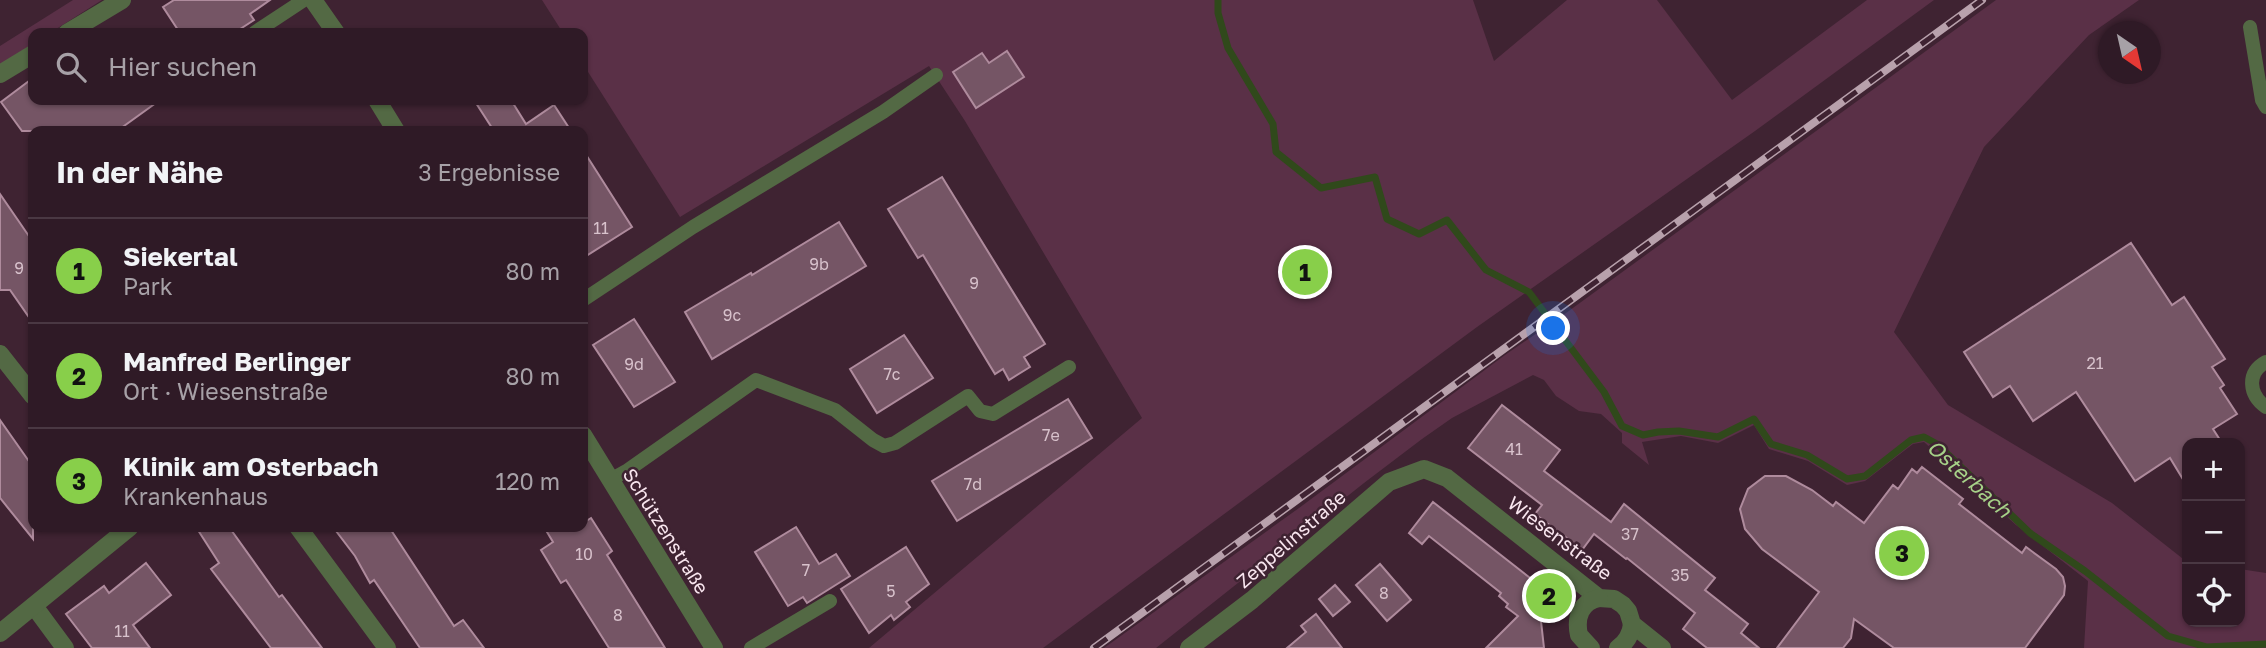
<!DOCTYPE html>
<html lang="de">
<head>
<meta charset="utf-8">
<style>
	body { margin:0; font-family:"Golos Text",sans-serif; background:#37232e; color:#f1f3f6 }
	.controls { position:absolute; right:21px; bottom:21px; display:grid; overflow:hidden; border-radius:14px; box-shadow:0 2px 5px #0004 }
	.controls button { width:63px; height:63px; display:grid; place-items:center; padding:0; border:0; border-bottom:2px solid #4a3843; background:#2f1a26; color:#f1f3f6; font:35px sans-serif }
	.compass { position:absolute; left:2098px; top:21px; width:63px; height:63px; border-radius:50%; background:#2f1a26; box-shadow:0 2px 5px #0004; rotate:146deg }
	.you { position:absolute; left:1554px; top:329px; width:24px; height:24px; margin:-18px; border:5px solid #fff; border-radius:50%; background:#1a73e8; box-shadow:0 0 0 10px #1a73e833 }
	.badge { display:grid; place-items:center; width:46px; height:46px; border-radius:50%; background:#88cf4a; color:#111; font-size:23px; font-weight:700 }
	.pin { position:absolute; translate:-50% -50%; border:4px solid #fff; box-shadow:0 2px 7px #0006 }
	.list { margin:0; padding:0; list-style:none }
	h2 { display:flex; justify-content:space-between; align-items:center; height:91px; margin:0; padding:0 28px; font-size:30px }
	h2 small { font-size:23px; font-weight:400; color:#a7a1a7 }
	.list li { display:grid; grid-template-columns:46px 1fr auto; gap:21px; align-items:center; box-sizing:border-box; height:105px; padding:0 28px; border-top:2px solid #4a3843 }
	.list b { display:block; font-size:26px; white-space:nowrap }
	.list p { margin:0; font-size:23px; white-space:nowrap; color:#a7a1a7 }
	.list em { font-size:23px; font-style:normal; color:#a7a1a7 }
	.icon { flex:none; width:38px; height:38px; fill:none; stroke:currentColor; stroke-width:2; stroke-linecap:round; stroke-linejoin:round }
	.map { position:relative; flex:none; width:2266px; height:648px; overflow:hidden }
	.search { position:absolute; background:#2f1a26; box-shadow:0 2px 5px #0004; left:28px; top:28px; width:560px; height:77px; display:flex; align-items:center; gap:18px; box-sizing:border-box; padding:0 24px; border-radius:14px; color:#a7a1a7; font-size:26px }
	.panel { position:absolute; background:#2f1a26; box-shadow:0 2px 5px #0004; left:28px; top:126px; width:560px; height:406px; border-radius:14px }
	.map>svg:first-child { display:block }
	.green { fill:#5a3047 }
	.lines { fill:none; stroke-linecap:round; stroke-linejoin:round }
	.stream { stroke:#30491b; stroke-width:7 }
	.building { fill:#755565; stroke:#af8b9d; stroke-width:2 }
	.service { stroke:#536944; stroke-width:14 }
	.minor { stroke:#536944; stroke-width:18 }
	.rail-casing { stroke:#b8a1ac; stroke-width:8 }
	.rail { stroke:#3f2332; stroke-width:5; stroke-dasharray:16; stroke-linecap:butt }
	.labels { text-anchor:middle; stroke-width:5; stroke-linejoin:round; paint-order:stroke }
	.number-label { font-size:16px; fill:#d8c2cc }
	.street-label { font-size:19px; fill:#f9e6ef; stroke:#3f2332 }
	.water-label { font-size:21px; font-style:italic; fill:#a6d188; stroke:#3f2332 }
</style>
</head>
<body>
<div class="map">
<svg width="2266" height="648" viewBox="0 0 2266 648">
	<rect width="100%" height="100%" fill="#3f2332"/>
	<g class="green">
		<polygon points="73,0 102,0 50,33 33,33 33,44 0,65 0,46"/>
		<polygon points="542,0 1473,0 1494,61 1567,0 1657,0 1732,100 1867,0 1934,0 1755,131 1477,327 1043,648 869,648 1142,418 965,121 929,66 680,217 583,64 583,33 563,33"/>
		<polygon points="1996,0 2139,0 2089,35 1984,147 1894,332 1948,405 2112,503 2187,562 2187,622 2240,622 2240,569 2266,573 2266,648 2084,648 2088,581 2016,525 1924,442 1913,444 1865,481 1847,485 1808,461 1769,449 1754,425 1718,443 1681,436 1642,442 1649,465 1622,443 1622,433 1601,414 1579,411 1556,396 1544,380 1533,375 1452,418 1422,439 1364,483 1156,648 1104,648 1299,508 1505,355 1566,313"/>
	</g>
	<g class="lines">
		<polyline class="stream" points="1218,0 1218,13 1228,48 1273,124 1276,152 1321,188 1375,177 1387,219 1419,234 1447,220 1486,270 1529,292 1604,392 1622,426 1643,435 1658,432 1679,431 1718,437 1754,419 1771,444 1807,455 1847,479 1865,476 1911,440 1924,437 1937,444 2030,533 2085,571 2168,636 2207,647 2266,644"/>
	</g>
	<g class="building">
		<polygon points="174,0 270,0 250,14 254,20 234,33 180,33 163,7"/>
		<polygon points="1007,51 1024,77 976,108 953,72 982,53 989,63"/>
		<polygon points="33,78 33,100 160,100 117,131 22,131 1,102"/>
		<polygon points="474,100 511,100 526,124 554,105 571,131 494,131"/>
		<polygon points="583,150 632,227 583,258"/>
		<polygon points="942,177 1045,344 1024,357 1030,367 1009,380 1003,369 995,374 923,255 918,258 888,209"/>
		<polygon points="0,194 33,242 33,323 10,290 0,290"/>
		<polygon points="839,222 866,266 712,359 685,312 751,273 752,275"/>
		<polygon points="2131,243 2172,305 2184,297 2225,359 2212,367 2224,385 2220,388 2237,414 2213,429 2222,443 2187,443 2187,486 2170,458 2135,481 2076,392 2033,421 2010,386 1993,397 1964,352"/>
		<polygon points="634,319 675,382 634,407 593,345"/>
		<polygon points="904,335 933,378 877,413 850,369"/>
		<polygon points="1068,399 1092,438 957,521 932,481"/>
		<polygon points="1502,405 1560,450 1544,471 1611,522 1624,504 1715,578 1705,590 1748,624 1741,633 1759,648 1707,648 1683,629 1695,613 1627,558 1626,559 1594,534 1582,550 1563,535 1560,538 1552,527 1535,514 1542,505 1468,448"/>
		<polygon points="0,420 33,467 33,539 0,498"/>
		<polygon points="1922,467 1963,499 1959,504 2022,553 2026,547 2056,569 2063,577 2065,586 2064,595 2025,648 1894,648 1854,619 1851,638 1843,648 1777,648 1819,592 1762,549 1745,529 1740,509 1748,489 1765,476 1786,476 1812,490 1833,506 1836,502 1864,523 1893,485 1898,489 1912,469 1917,473"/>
		<polygon points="1433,502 1548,592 1538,604 1543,609 1541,621 1544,648 1486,648 1518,616 1506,607 1508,604 1499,596 1501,593 1429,536 1422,544 1409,533"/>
		<polygon points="591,518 612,551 607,555 665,648 609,648 566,580 561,583 541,550 553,542 544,527 583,527 583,523"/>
		<polygon points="196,527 229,527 279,597 282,595 322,648 271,648 211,569 219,563"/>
		<polygon points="333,527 389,527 454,626 463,620 484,648 420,648 374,580 370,583 355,556"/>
		<polygon points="796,527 819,564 836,554 850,576 807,603 803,597 788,606 755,552"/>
		<polygon points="906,547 929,584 906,602 910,607 894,620 891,615 869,633 841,589"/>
		<polygon points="146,563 171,595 133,625 150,648 92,648 66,614 104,586 109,593"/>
		<polygon points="1380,564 1411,600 1387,621 1356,585"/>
		<polygon points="1335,585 1350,602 1333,616 1319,599"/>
		<polygon points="1316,614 1342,648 1287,648 1306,632 1301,626"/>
	</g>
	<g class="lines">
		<g class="service">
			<polyline points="2250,27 2262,100 2266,107"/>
			<polyline points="254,33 304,0"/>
			<polyline points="583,300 693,227 883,112 936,75"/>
			<path d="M2266 362C2246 373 2249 395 2266 407"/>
			<polyline points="610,480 628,470 756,380 835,410 873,440 884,446 895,443 968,396 980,411 993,414 1069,367"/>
			<polyline points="751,648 830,601"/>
		</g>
		<g class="minor">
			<polyline points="313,0 336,33"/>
			<polyline points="67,33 122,0"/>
			<polyline points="0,74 33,54"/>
			<polyline points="377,100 396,131"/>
			<polyline points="0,354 33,396"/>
			<polyline points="583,435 714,648"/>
			<polyline points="298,527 387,648"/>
			<polyline points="34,606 65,648"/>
			<polyline points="0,633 130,527"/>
			<polyline points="1189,648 1252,600 1389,482 1424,469 1447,478 1599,598 1614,599 1623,605 1628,611 1632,624 1662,648"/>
			<path d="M1591 648 1579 635C1575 617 1581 602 1599 598"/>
			<path d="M1618 648C1627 642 1631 634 1632 624"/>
		</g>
		<defs>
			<polyline id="rail" points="1094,648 1982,0"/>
		</defs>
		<use href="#rail" class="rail-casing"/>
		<use href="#rail" class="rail"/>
	</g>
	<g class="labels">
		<g class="number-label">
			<text x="601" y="234">11</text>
			<text x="819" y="270">9b</text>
			<text x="19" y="274">9</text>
			<text x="974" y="289">9</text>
			<text x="732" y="321">9c</text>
			<text x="2095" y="369">21</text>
			<text x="634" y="370">9d</text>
			<text x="892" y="380">7c</text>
			<text x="1051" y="441">7e</text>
			<text x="1514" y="455">41</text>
			<text x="973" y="490">7d</text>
			<text x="1630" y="540">37</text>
			<text x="584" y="560">10</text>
			<text x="806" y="576">7</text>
			<text x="1680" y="581">35</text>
			<text x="891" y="597">5</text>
			<text x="1384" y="599">8</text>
			<text x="618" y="621">8</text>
			<text x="122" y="637">11</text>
		</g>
		<g class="street-label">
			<text transform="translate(666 531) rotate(58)" y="7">Schützenstraße</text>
			<text transform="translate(1560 538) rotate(37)" y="7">Wiesenstraße</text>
			<text transform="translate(1291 539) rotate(-41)" y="7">Zeppelinstraße</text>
		</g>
		<g class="water-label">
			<text transform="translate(1969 479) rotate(42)" y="7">Osterbach</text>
		</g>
	</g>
</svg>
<div class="controls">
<button>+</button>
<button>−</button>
<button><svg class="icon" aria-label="locate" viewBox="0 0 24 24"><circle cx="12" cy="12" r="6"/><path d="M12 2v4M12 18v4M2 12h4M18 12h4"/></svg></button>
</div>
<svg class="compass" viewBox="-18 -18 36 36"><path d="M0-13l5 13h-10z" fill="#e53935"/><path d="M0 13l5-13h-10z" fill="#a7a1a7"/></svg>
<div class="you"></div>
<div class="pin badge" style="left:1305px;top:272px">1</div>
<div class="pin badge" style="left:1549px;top:596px">2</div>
<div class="pin badge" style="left:1902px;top:553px">3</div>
<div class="search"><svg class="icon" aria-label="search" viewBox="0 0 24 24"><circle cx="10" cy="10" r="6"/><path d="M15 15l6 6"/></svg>Hier suchen</div>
<section class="panel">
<h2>In der Nähe<small>3 Ergebnisse</small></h2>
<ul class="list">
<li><span class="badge">1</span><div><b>Siekertal</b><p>Park</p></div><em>80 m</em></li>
<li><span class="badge">2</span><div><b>Manfred Berlinger</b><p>Ort · Wiesenstraße</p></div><em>80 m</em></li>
<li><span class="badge">3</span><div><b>Klinik am Osterbach</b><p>Krankenhaus</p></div><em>120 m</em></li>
</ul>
</section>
</div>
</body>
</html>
